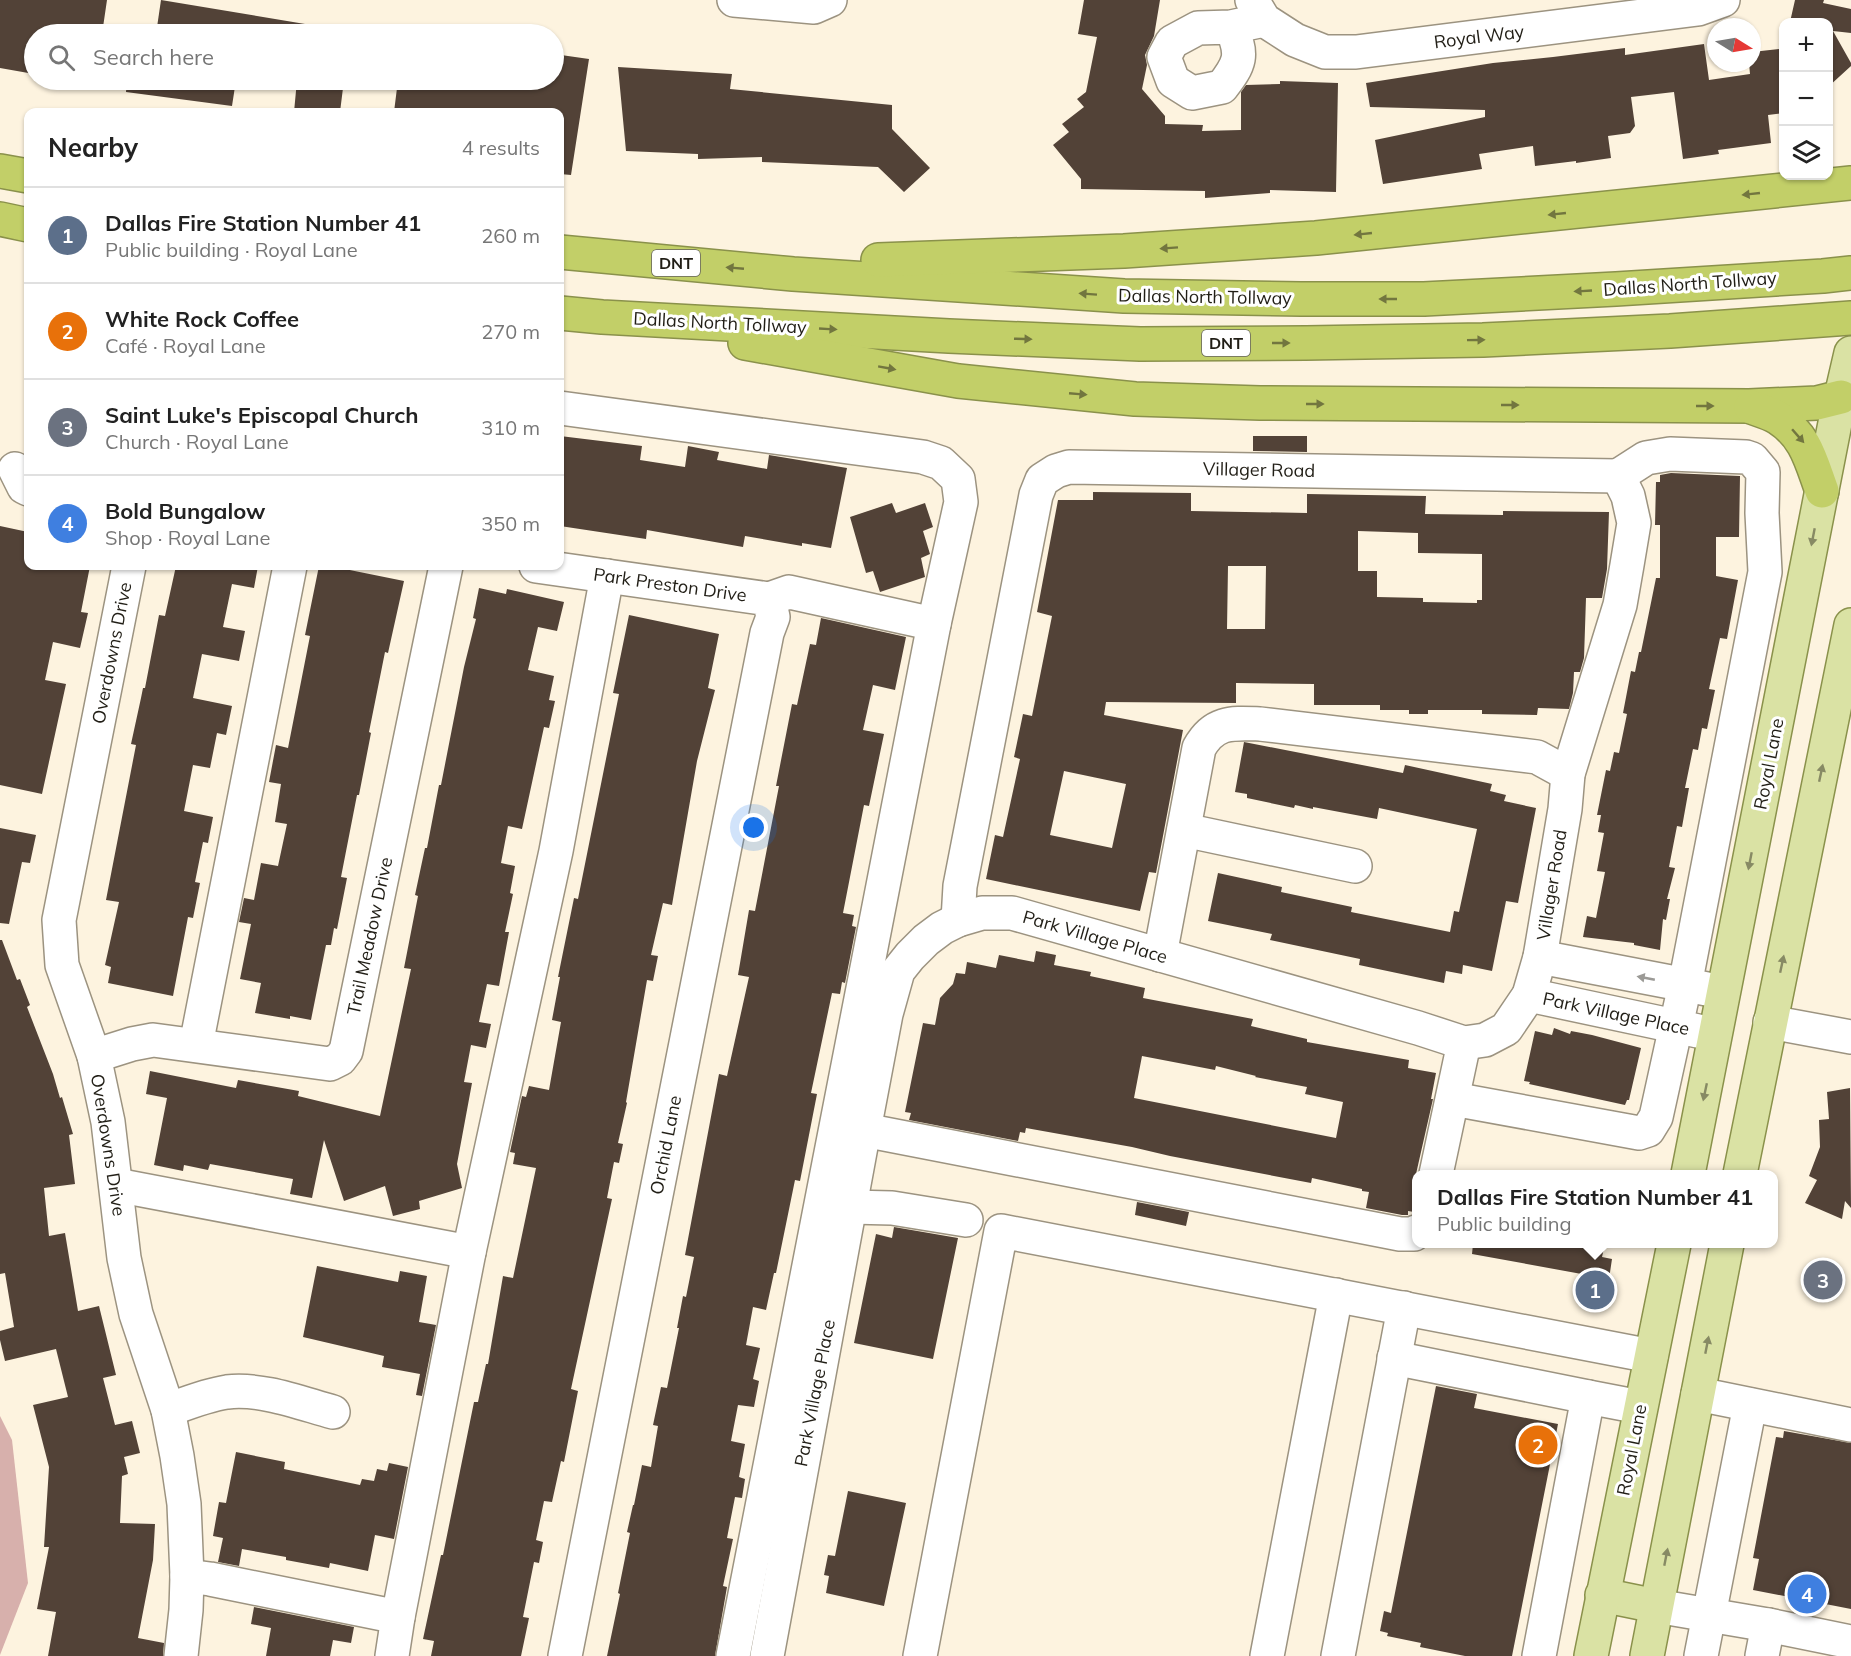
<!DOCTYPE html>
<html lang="en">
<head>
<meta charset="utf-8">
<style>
	body { margin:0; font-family:Mulish,sans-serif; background:#f6f6f6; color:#222 }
	.controls { position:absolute; right:18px; top:18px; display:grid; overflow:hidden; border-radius:12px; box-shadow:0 2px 4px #0004 }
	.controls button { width:54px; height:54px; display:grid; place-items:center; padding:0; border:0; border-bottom:2px solid #e0e0e0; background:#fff; color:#222; font:30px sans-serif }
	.compass { position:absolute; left:1707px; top:18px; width:54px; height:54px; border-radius:50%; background:#fff; box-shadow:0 2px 4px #0004; rotate:101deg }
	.you { position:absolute; left:754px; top:828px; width:21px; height:21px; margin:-15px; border:4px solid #fff; border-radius:50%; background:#1a73e8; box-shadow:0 0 0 9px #1a73e833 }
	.badge { display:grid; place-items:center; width:39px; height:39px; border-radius:50%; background:#6641ba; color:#fff; font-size:20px; font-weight:700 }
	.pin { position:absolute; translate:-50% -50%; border:3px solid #fff; box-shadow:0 2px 6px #0006 }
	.popup { position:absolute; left:1412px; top:1170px; width:366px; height:78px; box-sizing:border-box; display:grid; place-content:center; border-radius:12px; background:#fff; filter:drop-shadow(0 2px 4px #0005); font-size:20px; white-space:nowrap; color:#767676 }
	.popup b { font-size:22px; color:#222 }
	.popup::after { content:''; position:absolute; left:50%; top:100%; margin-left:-12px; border:12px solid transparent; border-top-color:#fff }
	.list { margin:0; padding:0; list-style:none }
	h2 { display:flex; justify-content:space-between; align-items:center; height:78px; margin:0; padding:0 24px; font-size:26px }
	h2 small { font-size:20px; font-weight:400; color:#767676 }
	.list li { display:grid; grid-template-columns:39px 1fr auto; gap:18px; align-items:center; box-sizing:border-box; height:96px; padding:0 24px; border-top:2px solid #e0e0e0 }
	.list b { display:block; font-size:22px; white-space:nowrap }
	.list p { margin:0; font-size:20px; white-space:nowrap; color:#767676 }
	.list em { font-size:20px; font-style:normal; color:#767676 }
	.icon { flex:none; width:33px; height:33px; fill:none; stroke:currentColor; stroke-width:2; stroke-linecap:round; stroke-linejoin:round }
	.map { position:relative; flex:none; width:1851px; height:1656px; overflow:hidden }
	.search { position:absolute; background:#fff; box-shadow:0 2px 4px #0004; left:24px; top:24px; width:540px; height:66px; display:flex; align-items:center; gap:15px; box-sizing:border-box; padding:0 21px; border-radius:33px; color:#767676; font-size:22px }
	.panel { position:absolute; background:#fff; box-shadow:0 2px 4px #0004; left:24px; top:108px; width:540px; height:462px; border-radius:12px }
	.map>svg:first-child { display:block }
	.forest { fill:#d7b0ac }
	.building { fill:#524237; fill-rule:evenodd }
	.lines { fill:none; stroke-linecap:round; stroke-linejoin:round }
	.minor-casing { stroke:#9c9380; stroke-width:36 }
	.major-casing { stroke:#8a914b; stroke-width:36 }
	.highway-casing { stroke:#8a914b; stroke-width:36 }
	.minor { stroke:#fff; stroke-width:33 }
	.major { stroke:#dae2a4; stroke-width:33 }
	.highway { stroke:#c2cf68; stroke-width:33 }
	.oneway { fill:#72763f }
	.oneway2 { fill:#878a64 }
	.oneway3 { fill:#9b9a96 }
	.labels { text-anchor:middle; stroke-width:6; stroke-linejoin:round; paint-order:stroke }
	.shield { fill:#fff; stroke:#64625c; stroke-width:1.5 }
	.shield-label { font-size:16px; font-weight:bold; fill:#211e16 }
	.street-label { font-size:18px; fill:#211e16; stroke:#fff }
</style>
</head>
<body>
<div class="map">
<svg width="1851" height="1656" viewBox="0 0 1851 1656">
	<rect width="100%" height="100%" fill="#fdf3df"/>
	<polygon class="forest" points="0,1416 12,1440 28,1583 0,1655"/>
	<g class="building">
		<polygon points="0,0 107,0 102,34 34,34 34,74 0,68"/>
		<polygon points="161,0 305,24 304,34 156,34"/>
		<polygon points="1084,0 1160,0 1154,36 1145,55 1147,65 1142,89 1165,116 1165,124 1203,125 1202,131 1241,130 1241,92 1246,85 1280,84 1280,81 1338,83 1336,192 1270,190 1270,193 1205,198 1205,191 1081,189 1081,179 1053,145 1069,132 1062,124 1084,107 1077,99 1086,92 1097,37 1078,34"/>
		<polygon points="1795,0 1824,0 1823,3 1851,9 1851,33 1833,31 1851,63 1851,66 1828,87 1828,22 1790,22"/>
		<polygon points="1704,44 1709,80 1750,74 1749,63 1752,63 1752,52 1779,49 1784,84 1784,113 1768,115 1771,143 1718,150 1719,154 1683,159 1674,92 1631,97 1635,126 1630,133 1608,136 1611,158 1576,163 1576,161 1535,166 1533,146 1479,154 1482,169 1383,184 1375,140 1485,117 1485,110 1370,107 1366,83 1493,63 1553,57 1625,48 1625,55"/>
		<polygon points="554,54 589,59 571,175 560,174 560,112 394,112 398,80 461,80 490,82 490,80 554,80"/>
		<polygon points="618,67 732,74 730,89 892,105 892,129 930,168 904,192 878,167 762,162 762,157 698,159 698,154 626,151"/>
		<polygon points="127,80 236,80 232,106 126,92"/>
		<polygon points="297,80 344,80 340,112 294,112"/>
		<polygon points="560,436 642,446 640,460 685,467 688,446 719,452 717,460 767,469 769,455 847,468 831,548 802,543 802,546 745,536 743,547 647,530 646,539 560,526"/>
		<polygon points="1253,436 1307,436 1307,452 1253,451"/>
		<polygon points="1671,473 1740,476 1739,537 1716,537 1716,576 1738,580 1727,639 1720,638 1709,689 1715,690 1707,729 1702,728 1698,750 1693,749 1685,788 1689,788 1682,827 1677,826 1669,867 1675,868 1667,899 1670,899 1666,920 1663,919 1660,950 1634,945 1634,943 1583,937 1587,916 1596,918 1605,872 1597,871 1604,833 1598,832 1601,815 1597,815 1606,770 1610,771 1614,752 1619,753 1627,714 1623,713 1631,671 1635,672 1639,652 1641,652 1656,578 1660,578 1660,525 1655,525 1656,482 1660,482 1660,475"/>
		<path d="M1093 492 1191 493V511L1307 513V494L1426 496 1425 514 1503 515V511L1609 512 1607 569 1602 598H1586L1584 658 1580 672H1574L1573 693 1569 709 1538 708 1537 715 1482 714V710H1428V714H1409V710H1380V705H1314V684L1236 683V703L1106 702 1104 715 1183 730 1156 873 1149 872 1140 911 986 879 995 835 1003 837 1020 759 1014 757 1023 714 1032 716 1052 616 1037 612 1058 500H1093ZM1358 531 1418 533V553L1482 554V600H1477V603L1423 602V598L1377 597V571H1358ZM1228 566H1266L1265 629H1227ZM1064 771 1126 784 1112 848 1050 835Z"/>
		<polygon points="892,503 896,513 925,503 933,527 923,531 930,554 921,558 925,577 880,592 873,571 866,573 850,517"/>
		<polygon points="0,526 28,532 28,566 90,566 81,612 88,613 80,648 53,642 45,680 66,684 42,794 0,785"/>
		<polygon points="176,566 258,566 254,588 232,584 223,627 245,631 239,661 202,654 193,698 232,706 226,735 217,733 210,768 193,765 184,811 213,817 208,843 203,842 195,882 200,883 193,918 188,917 173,996 108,983 111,967 105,965 119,902 106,900 136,745 131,744 141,698 143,688 145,688 159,615 165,616"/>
		<polygon points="319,566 330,566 404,581 388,653 385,652 369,732 371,733 359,795 357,795 341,877 347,878 337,929 334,928 331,945 326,945 311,1020 290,1016 290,1019 255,1013 261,983 240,979 251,924 239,922 244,898 254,900 261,863 278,866 287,824 275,822 281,784 269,782 276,745 288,748 310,636 305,635"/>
		<polygon points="479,588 506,594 507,589 564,602 557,631 538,627 528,670 554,676 549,700 555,701 549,728 544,727 522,829 508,826 501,863 515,866 510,893 513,894 505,932 509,932 499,986 487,984 479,1022 491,1024 486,1048 471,1045 464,1082 472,1083 457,1164 462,1188 419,1201 420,1209 393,1216 385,1186 344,1201 324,1140 312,1198 290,1194 293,1179 210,1164 208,1170 184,1165 183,1171 154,1165 167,1098 146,1094 150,1071 236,1088 238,1080 299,1091 298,1096 380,1116 411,969 404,968 418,896 415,895 425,848 427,848 439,785 441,785 464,667 476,619 473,618"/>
		<polygon points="629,615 719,634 708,688 715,690 697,761 672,905 663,903 651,955 658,956 653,981 647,980 626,1102 627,1103 618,1143 623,1144 619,1163 614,1162 607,1198 612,1199 571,1389 578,1391 564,1462 561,1461 552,1502 544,1501 536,1540 543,1542 539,1563 534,1562 523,1617 529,1618 521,1656 431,1656 434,1641 423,1639 441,1555 443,1555 474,1402 478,1402 486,1364 488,1364 503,1276 513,1278 536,1168 513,1164 515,1153 510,1152 522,1096 526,1097 529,1086 549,1090 561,1022 552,1020 560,977 558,977 574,898 578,899 619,694 613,693"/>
		<polygon points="821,618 906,637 895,690 873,685 863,730 884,734 869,806 864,805 843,913 854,915 852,926 856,927 845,983 842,982 840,994 832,993 811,1093 817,1094 800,1181 795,1180 776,1273 774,1273 766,1310 753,1307 746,1345 760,1348 753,1379 759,1381 754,1407 738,1405 731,1441 745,1444 739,1477 745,1479 742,1498 735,1497 727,1538 733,1539 723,1586 727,1587 715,1656 607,1656 620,1594 618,1593 630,1533 627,1532 633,1505 634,1505 642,1465 651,1467 658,1426 653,1425 661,1387 667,1388 679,1328 677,1328 683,1296 686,1297 694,1257 685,1255 719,1074 727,1076 749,977 738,975 749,910 755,911 779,786 776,786 792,704 797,705 810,644 816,645"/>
		<polygon points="1244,742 1403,773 1405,765 1492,784 1490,791 1506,795 1504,801 1536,808 1518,903 1506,901 1492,971 1463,965 1462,974 1446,971 1444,983 1359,965 1360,959 1270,940 1272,934 1208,921 1218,873 1282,887 1281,892 1352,907 1351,912 1450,932 1454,911 1459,912 1477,829 1379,808 1377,819 1313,807 1313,809 1295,805 1294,808 1247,798 1247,794 1235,792"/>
		<polygon points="0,828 36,835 30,863 22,862 9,924 0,923"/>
		<polygon points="0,940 2,940 17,980 20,979 30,1005 27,1007 53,1074 60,1098 62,1097 73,1134 69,1135 75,1184 44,1188 49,1236 65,1233 78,1311 99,1306 116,1375 103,1378 115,1425 132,1421 140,1453 124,1457 128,1474 122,1476 120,1523 155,1524 153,1560 138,1638 164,1643 163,1656 48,1656 56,1612 37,1609 49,1547 44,1547 49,1467 33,1405 68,1397 56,1349 5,1361 0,1340 0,1331 14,1327 5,1273 0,1274"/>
		<path d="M1036 951 1056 955 1054 965 1091 972 1090 976 1145 988 1143 998 1253 1019 1251 1026 1307 1039V1042L1409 1060 1408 1068 1436 1073 1431 1099H1433L1416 1174V1197L1414 1212 1408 1211V1215H1402L1366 1208 1369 1192 1362 1191V1189L1312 1178 1311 1183 1170 1156 1132 1147 1026 1128 1025 1133 1020 1132 1018 1141 909 1120 911 1113 905 1112 923 1023 935 1025 940 998 953 984 956 973 965 974 967 962 996 968 999 955 1034 962ZM1142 1056 1215 1070 1216 1066 1256 1076 1255 1077 1307 1087 1305 1094 1343 1102 1336 1138 1134 1098Z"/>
		<polygon points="1554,1028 1570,1034 1571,1031 1592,1035 1641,1048 1629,1100 1627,1100 1625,1105 1529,1084 1530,1082 1524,1081 1535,1031 1552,1035"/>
		<polygon points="1850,1088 1851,1208 1845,1201 1842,1219 1805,1203 1817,1180 1809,1176 1820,1147 1819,1120 1829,1119 1827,1092"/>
		<polygon points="1137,1202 1189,1212 1186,1226 1135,1215"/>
		<polygon points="894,1227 958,1238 933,1359 854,1343 876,1234 892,1238"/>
		<polygon points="1473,1244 1605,1244 1602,1257 1612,1259 1609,1279 1472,1254"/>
		<polygon points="317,1266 398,1282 400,1271 427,1276 419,1322 436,1325 422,1396 416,1395 420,1374 382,1367 384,1356 303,1337"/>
		<polygon points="1436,1386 1477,1394 1474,1408 1558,1424 1512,1656 1465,1656 1420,1647 1421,1643 1387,1636 1388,1633 1380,1631 1384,1611 1391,1613"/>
		<polygon points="1784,1431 1851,1443 1851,1609 1753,1590 1759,1559 1753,1558 1776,1437 1783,1438"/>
		<polygon points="236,1452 285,1462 284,1469 360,1485 362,1479 374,1481 377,1469 387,1471 389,1463 408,1467 394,1539 375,1535 368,1571 330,1563 329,1568 286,1560 286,1557 242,1549 239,1566 218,1562 223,1538 213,1536 219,1502 226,1503"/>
		<polygon points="848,1491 906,1503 884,1606 826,1593 829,1576 824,1575 828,1555 835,1556"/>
		<polygon points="254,1607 354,1627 351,1643 333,1640 330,1656 266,1656 271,1628 251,1624"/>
	</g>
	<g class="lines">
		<defs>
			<g id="minor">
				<polyline points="734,0 814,7 830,0"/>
				<polyline points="1252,0 1264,20 1295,40 1325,52 1356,52 1698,9 1723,0"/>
				<path d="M1231 27C1244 55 1240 64 1222 87L1192 93 1173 81 1164 57 1172 42 1198 28 1231 27 1264 20"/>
				<polyline points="560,408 923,457 941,463 958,479 961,502 934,624 733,1656"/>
				<polyline points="15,469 24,487 28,489"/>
				<polyline points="129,566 59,920 62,965 94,1056 108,1122 124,1258 136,1314 168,1410 177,1456 184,1504 187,1576 186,1610 181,1656"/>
				<polyline points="536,566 769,599 773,617 767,633 565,1656"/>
				<polyline points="769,599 789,592 934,624"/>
				<polyline points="1184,830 1355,866"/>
				<polyline points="958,920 960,886 1036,495 1042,480 1056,471 1069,467 1618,476"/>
				<path d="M1160 955 1199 748C1214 721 1232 723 1260 724L1537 757 1568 774"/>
				<polyline points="1540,957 1707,989"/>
				<polyline points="1529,995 1698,1031"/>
				<polyline points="1770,1022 1851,1037"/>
				<polyline points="196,1045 290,566"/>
				<polyline points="94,1056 132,1044 153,1040 330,1064 340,1059 346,1051 446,566"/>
				<polyline points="1453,1099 1639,1133 1648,1130 1656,1117 1685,985 1765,572 1762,513 1763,472 1752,459 1746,457 1670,454 1646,458 1618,476"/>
				<polyline points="864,1130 1400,1234 1414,1234 1416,1232"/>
				<polyline points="1436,1174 1464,1043"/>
				<polyline points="116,1185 469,1252"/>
				<polyline points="850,1207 892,1208 966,1220"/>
				<polyline points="1394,1358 1588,1397"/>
				<polyline points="1698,1394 1851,1425"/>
				<path d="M168 1410C187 1403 207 1395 227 1392 262 1388 300 1403 333 1412"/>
				<polyline points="187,1576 210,1579 398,1617"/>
				<polyline points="1656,1606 1768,1625 1851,1642"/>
				<polyline points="392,1656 398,1617 469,1252 556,851 607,576"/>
				<polyline points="767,1656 864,1130 886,1014 898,971 910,956 926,940 942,928 958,920 982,913 1012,913 1418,1028 1464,1043 1485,1040 1506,1029 1529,995 1540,957 1565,809 1568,774 1620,605 1627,565 1634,523 1628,496 1618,476"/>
				<polyline points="920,1656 1001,1231 1651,1356"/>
				<polyline points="1267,1656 1336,1295"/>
				<polyline points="1338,1656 1404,1308"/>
				<polyline points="1539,1656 1588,1397 1640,1407"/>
				<polyline points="1701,1656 1750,1405"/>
				<polyline points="1762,1656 1768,1625"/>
			</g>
			<g id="major">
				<polyline points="1688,1174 1836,418 1851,353"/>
				<polyline points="1740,1174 1851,625"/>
				<polyline points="1602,1595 1656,1606"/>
				<polyline points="1591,1656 1674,1244"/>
				<polyline points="1647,1656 1727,1244"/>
			</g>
			<g id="highway">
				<polyline points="0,171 28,176"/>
				<polyline points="0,219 28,225"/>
				<polyline points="560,252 793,274 1124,296 1301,299 1424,299 1616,289 1823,276 1851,273"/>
				<polyline points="878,260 1124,251 1316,238 1851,183"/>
				<polyline points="560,313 602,317 949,336 1140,344 1306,343 1483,340 1670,331 1851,318"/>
				<polyline points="745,343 958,381 1135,399 1260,403 1749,406 1817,403 1841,397"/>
				<path d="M1751 407C1759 410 1770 413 1778 418 1806 436 1811 461 1822 491"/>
			</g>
		</defs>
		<use href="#minor" class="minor-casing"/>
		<use href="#major" class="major-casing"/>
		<use href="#highway" class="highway-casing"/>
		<use href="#minor" class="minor"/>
		<use href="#major" class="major"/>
		<use href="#highway" class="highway"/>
	</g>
	<defs><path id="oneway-solid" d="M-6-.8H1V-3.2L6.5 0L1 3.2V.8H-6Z" transform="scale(1.5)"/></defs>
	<g class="oneway">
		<use href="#oneway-solid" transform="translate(1751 194) rotate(174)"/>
		<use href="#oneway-solid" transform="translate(1557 214) rotate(174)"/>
		<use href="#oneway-solid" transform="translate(1363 234) rotate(174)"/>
		<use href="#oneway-solid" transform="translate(1169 248) rotate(176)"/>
		<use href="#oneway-solid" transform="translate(735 268) rotate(-175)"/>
		<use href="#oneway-solid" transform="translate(1583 291) rotate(177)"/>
		<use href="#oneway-solid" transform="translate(1088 294) rotate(-176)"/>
		<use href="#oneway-solid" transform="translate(1388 299) rotate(180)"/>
		<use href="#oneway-solid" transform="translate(828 329) rotate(3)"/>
		<use href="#oneway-solid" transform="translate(1023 339) rotate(2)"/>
		<use href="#oneway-solid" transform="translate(1476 340) rotate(-1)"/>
		<use href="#oneway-solid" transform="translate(1281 343)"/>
		<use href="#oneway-solid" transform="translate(887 368) rotate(10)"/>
		<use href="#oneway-solid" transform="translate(1078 394) rotate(5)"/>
		<use href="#oneway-solid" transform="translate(1315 404)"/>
		<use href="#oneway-solid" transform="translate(1510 405)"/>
		<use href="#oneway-solid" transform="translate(1705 406)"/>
		<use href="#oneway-solid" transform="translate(1798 436) rotate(49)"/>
	</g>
	<g class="oneway2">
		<use href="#oneway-solid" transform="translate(1813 537) rotate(101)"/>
		<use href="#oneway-solid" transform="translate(1821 773) rotate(-78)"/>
		<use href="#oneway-solid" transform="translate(1750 861) rotate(101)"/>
		<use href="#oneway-solid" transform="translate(1782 964) rotate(-78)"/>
		<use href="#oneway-solid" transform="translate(1705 1092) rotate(102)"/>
		<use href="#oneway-solid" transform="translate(1707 1345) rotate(-79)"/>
		<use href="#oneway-solid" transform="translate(1666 1557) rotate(-79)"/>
	</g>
	<use class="oneway3" href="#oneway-solid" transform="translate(1646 978) rotate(-169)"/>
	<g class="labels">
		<g class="shield">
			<rect x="652" y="250" width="48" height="26" rx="4.5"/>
			<rect x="1202" y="330" width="48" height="26" rx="4.5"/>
		</g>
		<g class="shield-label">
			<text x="676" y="269">DNT</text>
			<text x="1226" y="349">DNT</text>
		</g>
		<g class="street-label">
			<text transform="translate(1479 37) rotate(-7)" y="6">Royal Way</text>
			<text transform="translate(1690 284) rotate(-4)" y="6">Dallas North Tollway</text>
			<text transform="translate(1205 297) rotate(1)" y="6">Dallas North Tollway</text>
			<text transform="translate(720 323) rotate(3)" y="6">Dallas North Tollway</text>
			<text transform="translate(1259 470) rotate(1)" y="6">Villager Road</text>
			<text transform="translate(670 585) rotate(8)" y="6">Park Preston Drive</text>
			<text transform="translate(112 653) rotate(-79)" y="6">Overdowns Drive</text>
			<text transform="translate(1769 764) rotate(-79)" y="6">Royal Lane</text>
			<text transform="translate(1552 885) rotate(-81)" y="6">Villager Road</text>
			<text transform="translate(370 936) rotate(-78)" y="6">Trail Meadow Drive</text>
			<text transform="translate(1095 937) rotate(16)" y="6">Park Village Place</text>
			<text transform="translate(1616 1014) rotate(12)" y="6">Park Village Place</text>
			<text transform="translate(108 1145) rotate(81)" y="6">Overdowns Drive</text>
			<text transform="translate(666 1145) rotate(-79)" y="6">Orchid Lane</text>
			<text transform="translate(815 1393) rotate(-79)" y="6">Park Village Place</text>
			<text transform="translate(1632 1450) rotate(-79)" y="6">Royal Lane</text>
		</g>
	</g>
</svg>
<div class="controls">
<button>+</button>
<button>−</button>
<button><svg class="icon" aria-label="layers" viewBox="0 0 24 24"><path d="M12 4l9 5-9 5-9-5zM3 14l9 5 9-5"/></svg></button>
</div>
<svg class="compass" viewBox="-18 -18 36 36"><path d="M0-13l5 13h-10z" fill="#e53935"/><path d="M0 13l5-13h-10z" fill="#767676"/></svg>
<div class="you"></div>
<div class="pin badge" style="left:1595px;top:1290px;background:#5c6f8a">1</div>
<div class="popup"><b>Dallas Fire Station Number 41</b>Public building</div>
<div class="pin badge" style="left:1538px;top:1445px;background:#e8710a">2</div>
<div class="pin badge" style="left:1823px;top:1280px;background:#6b7280">3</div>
<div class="pin badge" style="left:1807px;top:1594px;background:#3f7fe0">4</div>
<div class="search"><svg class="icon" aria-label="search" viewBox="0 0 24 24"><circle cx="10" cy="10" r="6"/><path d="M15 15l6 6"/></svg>Search here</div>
<section class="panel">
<h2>Nearby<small>4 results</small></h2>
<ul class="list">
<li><span class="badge" style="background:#5c6f8a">1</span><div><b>Dallas Fire Station Number 41</b><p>Public building · Royal Lane</p></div><em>260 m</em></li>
<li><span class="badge" style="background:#e8710a">2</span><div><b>White Rock Coffee</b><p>Café · Royal Lane</p></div><em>270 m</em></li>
<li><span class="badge" style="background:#6b7280">3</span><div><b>Saint Luke's Episcopal Church</b><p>Church · Royal Lane</p></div><em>310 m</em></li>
<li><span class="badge" style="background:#3f7fe0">4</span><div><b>Bold Bungalow</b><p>Shop · Royal Lane</p></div><em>350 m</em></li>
</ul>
</section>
</div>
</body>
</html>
